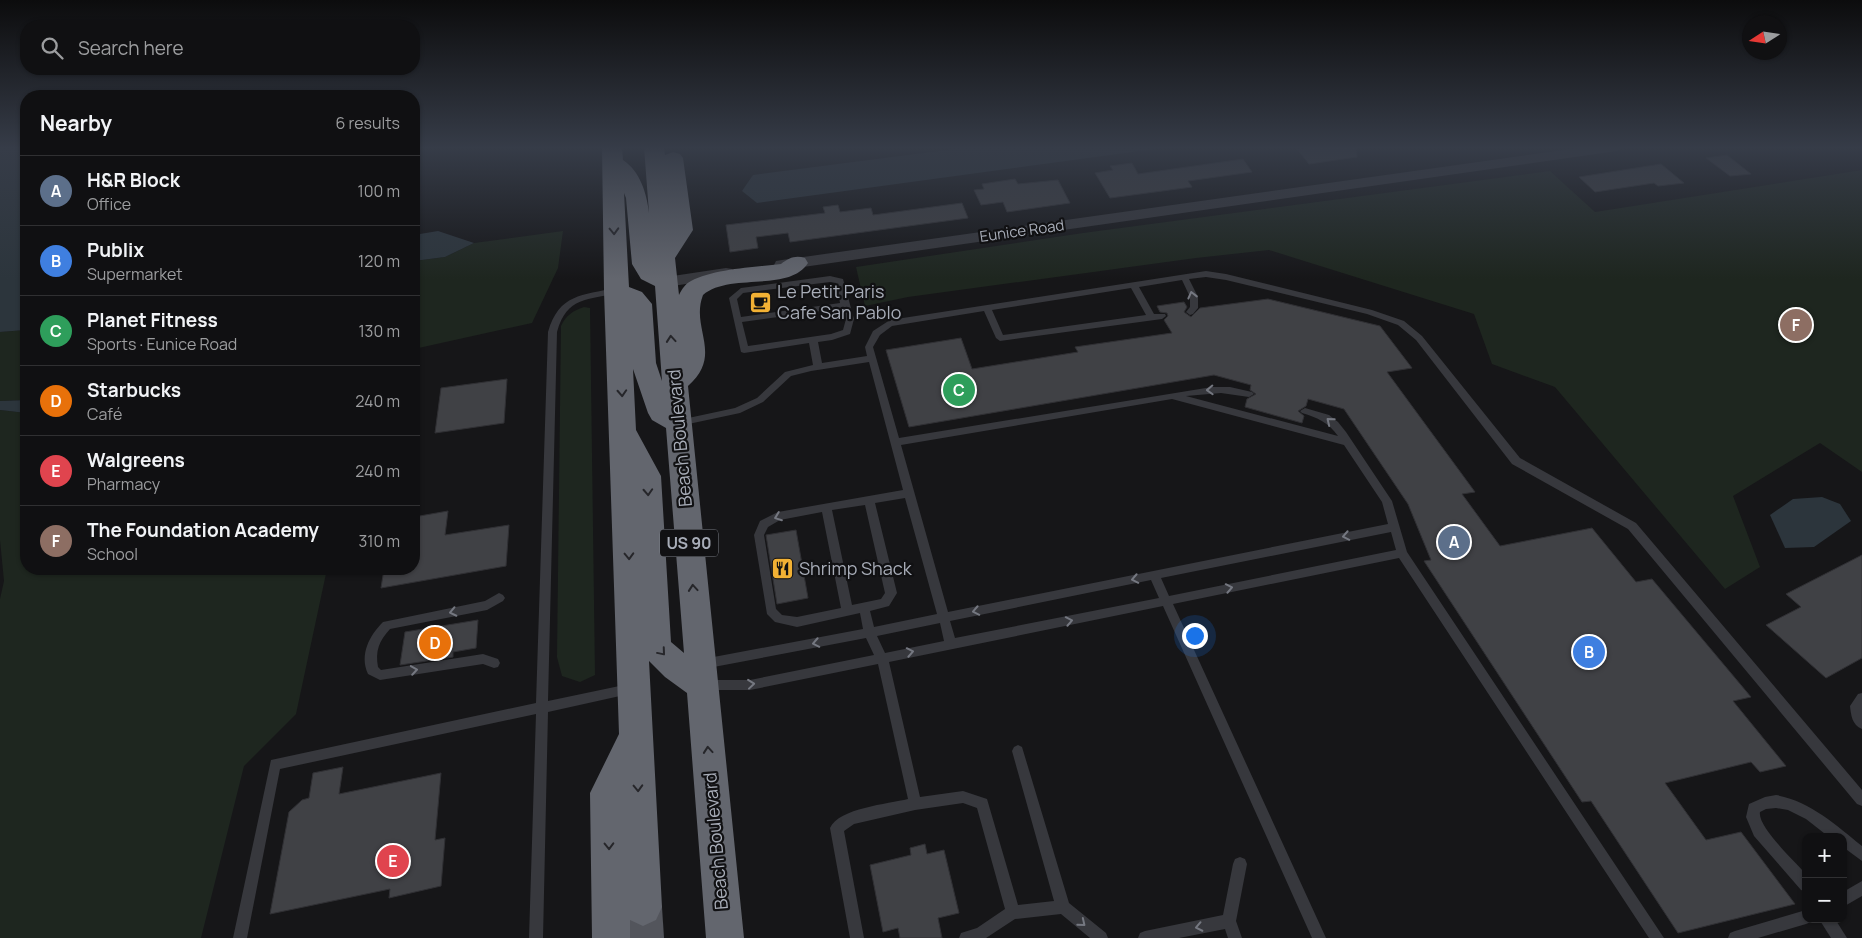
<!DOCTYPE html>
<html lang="en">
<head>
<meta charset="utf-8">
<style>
	body { margin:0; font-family:Manrope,sans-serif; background:#19191b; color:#f1f3f6 }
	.controls { position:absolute; right:15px; bottom:15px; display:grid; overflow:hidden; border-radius:10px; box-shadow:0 1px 4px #0004 }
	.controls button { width:45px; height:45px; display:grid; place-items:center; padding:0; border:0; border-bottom:1px solid #303032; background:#101012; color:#f1f3f6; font:25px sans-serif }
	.compass { position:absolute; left:1742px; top:15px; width:45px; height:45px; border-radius:50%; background:#101012; box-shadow:0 1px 4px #0004; rotate:258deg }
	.you { position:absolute; left:1194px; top:635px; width:18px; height:18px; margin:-12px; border:4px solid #fff; border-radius:50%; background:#1a73e8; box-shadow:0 0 0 8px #1a73e833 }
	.badge { display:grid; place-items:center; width:32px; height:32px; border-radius:50%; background:#db2777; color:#fff; font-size:16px; font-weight:700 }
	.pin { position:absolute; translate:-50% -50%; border:2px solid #fff; box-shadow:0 1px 5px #0006 }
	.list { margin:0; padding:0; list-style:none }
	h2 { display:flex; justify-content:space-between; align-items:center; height:65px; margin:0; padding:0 20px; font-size:21px }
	h2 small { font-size:16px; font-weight:400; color:#9c9d9f }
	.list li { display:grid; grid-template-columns:32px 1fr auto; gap:15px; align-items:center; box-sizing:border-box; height:70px; padding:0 20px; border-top:1px solid #303032 }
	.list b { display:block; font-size:19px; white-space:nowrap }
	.list p { margin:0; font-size:16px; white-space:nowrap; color:#9c9d9f }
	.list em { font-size:16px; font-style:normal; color:#9c9d9f }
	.icon { flex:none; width:28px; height:28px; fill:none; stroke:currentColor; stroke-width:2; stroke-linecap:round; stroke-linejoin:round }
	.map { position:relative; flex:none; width:1862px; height:938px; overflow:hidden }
	.search { position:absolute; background:#101012; box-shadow:0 1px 4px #0004; left:20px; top:20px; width:400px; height:55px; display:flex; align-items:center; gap:12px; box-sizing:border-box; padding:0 18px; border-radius:20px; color:#9c9d9f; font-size:19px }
	.panel { position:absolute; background:#101012; box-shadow:0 1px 4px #0004; left:20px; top:90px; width:400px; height:485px; border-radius:20px }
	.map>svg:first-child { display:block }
	.green { fill:#1e261f }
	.water { fill:#2c353c }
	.building { fill:#404145; stroke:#303034 }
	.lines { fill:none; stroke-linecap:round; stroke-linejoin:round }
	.lane { fill:#37383d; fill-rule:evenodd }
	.street { fill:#37383d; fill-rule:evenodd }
	.primary { fill:#53555c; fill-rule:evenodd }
	.highway { fill:#63666e; fill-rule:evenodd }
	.oneway { stroke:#26262a }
	.oneway2 { stroke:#757881 }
	.labels { text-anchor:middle; stroke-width:4.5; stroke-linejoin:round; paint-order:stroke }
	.far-street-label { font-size:15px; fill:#a8adb8; stroke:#111113 }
	.shield { fill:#111113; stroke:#7b7e86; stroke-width:1 }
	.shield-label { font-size:16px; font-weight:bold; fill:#a8adb8 }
	.poi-label { font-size:18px; fill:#a8adb8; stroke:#111113; text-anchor:start }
	.street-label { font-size:18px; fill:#a8adb8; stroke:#111113 }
</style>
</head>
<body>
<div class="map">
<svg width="1862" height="938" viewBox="0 0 1862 938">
	<rect width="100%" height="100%" fill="#161618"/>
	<g class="green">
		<polygon points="1862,170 1862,472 1820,443 1733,496 1760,567 1725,589 1555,387 1492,364 1474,314 1269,250 1196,258 908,297 865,306 856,267 1083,233 1550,171 1595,212"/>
		<polygon points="563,231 558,268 532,323 414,349 414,261 445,257 474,243"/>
		<path d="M584 307 590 308 595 675 580 682 562 676 557 657 561 326C566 315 573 311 584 307Z"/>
		<polygon points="26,330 26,400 0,401 0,332"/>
		<polygon points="0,410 26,413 26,569 327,569 296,714 244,766 201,938 0,938 0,599 4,581 0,540"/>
	</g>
	<g class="water">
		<polygon points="0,147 26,147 26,330 0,332"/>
		<polygon points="970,147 1169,147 757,203 742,191 753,175"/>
		<polygon points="438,231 474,243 445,257 414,261 414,235"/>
		<polygon points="26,400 26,413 0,410 0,401"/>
		<polygon points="1822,497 1840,504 1851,521 1814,547 1785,548 1770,515 1793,499"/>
	</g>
	<g class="building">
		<polygon points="1312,147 1356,147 1357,157 1309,164 1297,149"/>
		<polygon points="1727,155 1751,174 1730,176 1706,158"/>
		<polygon points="1243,159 1252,172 1188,181 1192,187 1110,198 1095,173 1113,170 1110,166 1132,163 1138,174"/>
		<polygon points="1661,164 1684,183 1658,186 1654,183 1595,192 1579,177"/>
		<polygon points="1015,179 1018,184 1058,180 1070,203 1007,212 1003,202 981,205 974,190 984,189 982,184"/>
		<polygon points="962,203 968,218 790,242 788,233 756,237 758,248 730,252 726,225 825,213 823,207 838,205 840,212 871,208 873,215"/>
		<polygon points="1268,299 1380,326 1412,368 1387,372 1475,492 1462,494 1500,546 1592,528 1636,582 1652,579 1751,697 1733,701 1786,766 1760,772 1751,762 1665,783 1706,840 1741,832 1795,904 1678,933 1591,801 1582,802 1424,561 1431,560 1408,504 1344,409 1308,399 1306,406 1298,411 1304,416 1302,423 1245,407 1247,399 1256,394 1250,390 1251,385 1214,375 909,427 886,350 961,338 972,369 1078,352 1075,347 1172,333 1164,320 1168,316 1167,313 1160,312 1157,306 1184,302 1187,307 1184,312 1191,317 1200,308"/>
		<polygon points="507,379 504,423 435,433 441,388"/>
		<polygon points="448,511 445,535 509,525 506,566 381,588 384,569 414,569 414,517"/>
		<polygon points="796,530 808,598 777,604 766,535"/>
		<polygon points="1862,555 1862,658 1826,678 1766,625 1801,607 1786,594"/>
		<polygon points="478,620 476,648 453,652 453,657 400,665 405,632"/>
		<polygon points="343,767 339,794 441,773 435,840 445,838 441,886 389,898 390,889 270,914 289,812 302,800 309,798 313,773"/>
		<polygon points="925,844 927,854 944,850 959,913 938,918 942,938 900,938 898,928 883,932 870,865 911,855 910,848"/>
	</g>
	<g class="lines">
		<g class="lane">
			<path d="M1206 271 1226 274 1372 310 1404 321 1422 336 1520 458 1636 523 1862 790V806L1857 804 1628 529 1512 464 1416 340 1398 325 1367 314 1226 280 1206 277 1189 279 1198 297V308L1193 314 1190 315 1186 312 1190 307V297L1182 280 1139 287 1154 314H1165L1166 316 1162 319 1000 341 996 338 984 311 892 326 880 335 873 347 899 438 1212 387H1230L1252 392 1254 394 1249 397 1221 393 1186 396 1338 436C1328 422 1318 418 1302 413L1300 411 1305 408 1329 415 1338 422 1346 432 1392 501 1407 552 1664 938H1649L1399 558 1173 604 1326 938H1312L1163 606 889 662 920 797 963 791 987 799 1018 905 1054 901 1012 751 1014 747 1018 745 1022 747 1069 903 1106 933 1108 938H1090L1061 914 1015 919 986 938H959L961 933 977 928 1005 909 977 808 963 803 915 810 854 824 844 831 864 938H850L830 828C839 808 888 804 908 799L878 664 750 690H705L701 689 699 685 701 681 705 680H750L874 655 866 638 703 669 699 668 697 664 699 660 703 659 863 629 860 613 797 627 775 622 767 614 754 535 760 521 778 512 903 490 869 362 811 371 791 376 763 402 740 413 679 426 676 425 674 423 676 421 679 420 735 408 757 398 785 372 813 365 809 343 744 353 741 352 729 298 741 288 830 276 843 279 854 319 850 334 832 340 818 342 822 363 867 356 865 347 873 331 890 320ZM830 282 836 283 840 303 741 317 737 299 743 293ZM1131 288 1146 315 1003 335 992 310ZM842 308 846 319 843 330 831 334 748 346 742 322ZM1172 399 1344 445 1382 502 1388 524 948 612 901 445ZM905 498 937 614 874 627 870 611 889 606 897 593 875 503ZM865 505 885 593 881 599 852 605 832 510ZM822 512 841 608 797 617 782 615 776 609 764 535 768 527 780 520ZM1391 532 1396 550 1169 596 1161 578ZM1151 580 1159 598 955 638 950 621ZM940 623 944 641 885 653 877 636Z"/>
			<path d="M616 288 620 291 619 293C588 300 567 296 557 332L548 701 629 684 633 685 635 689 633 693 629 694 548 712 543 938H529L536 714 280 769 247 938H233L271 760 536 703 548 332C559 294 582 295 616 288Z"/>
			<path d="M499 593 503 595 505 598 503 601 487 610 390 629C379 641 375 651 378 667L381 670 483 654 498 659 500 663 498 667 494 668 483 664 380 680 368 674C359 654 370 635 383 622L485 601Z"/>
			<path d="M1862 693V729C1852 725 1851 715 1850 706L1858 694Z"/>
			<path d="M1776 795C1810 801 1836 825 1862 846V861L1843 847V837H1829L1806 819 1788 810 1776 808 1766 809 1760 812C1757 826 1796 863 1806 874V892L1801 890 1754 836 1746 817 1749 804 1765 797Z"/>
			<polygon points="1240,857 1245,859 1247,864 1236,921 1242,938 1228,938 1225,929 1179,938 1138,938 1140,933 1145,931 1223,915 1233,864 1235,859"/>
			<polygon points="1862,881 1862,896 1843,907 1843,892"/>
			<polygon points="1806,910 1806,919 1812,919 1811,922 1806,924 1758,938 1728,938 1730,933 1735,931"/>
			<polygon points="1819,919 1835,919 1847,938 1831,938"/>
		</g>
		<g class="street">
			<polygon points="1584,147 1624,147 1617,151 782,270 776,269 774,265 776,261 782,260"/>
			<polygon points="726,268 732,269 734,273 732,277 666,287 660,286 658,282 660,278 666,277"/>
		</g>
		<polygon class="primary" points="643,888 656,894 662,907 664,938 626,938 624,907 630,894"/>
		<path class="highway" d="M602 147H622L623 160C640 171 647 194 649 213L644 147H664L665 155 673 152 680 154 683 158 693 230 675 258 679 295C682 289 685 284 691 281 713 269 756 267 781 264 789 258 795 255 805 258L808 263C789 293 729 272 703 295 690 329 724 354 688 386L744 938H706L687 693 665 677 649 661 662 907 656 920 643 926 630 920V938H592L590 793 619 734 604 291ZM624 193 626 198 632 264 641 279 655 286 662 381 656 363 652 304 642 292 629 287ZM633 369 648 413 652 420 666 428 684 653 671 642 661 476 636 430Z"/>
	</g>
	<defs><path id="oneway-chevron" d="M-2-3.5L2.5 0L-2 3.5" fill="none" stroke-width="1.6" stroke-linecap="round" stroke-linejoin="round" transform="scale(1.25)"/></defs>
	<g class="oneway">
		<use href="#oneway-chevron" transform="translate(614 231) rotate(88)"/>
		<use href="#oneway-chevron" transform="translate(671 339) rotate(-95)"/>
		<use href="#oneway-chevron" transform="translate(622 393) rotate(87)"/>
		<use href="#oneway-chevron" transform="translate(648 492) rotate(87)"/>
		<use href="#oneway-chevron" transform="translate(629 556) rotate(88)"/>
		<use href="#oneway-chevron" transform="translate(693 588) rotate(-95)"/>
		<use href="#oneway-chevron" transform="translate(662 652) rotate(50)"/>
		<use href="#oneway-chevron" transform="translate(708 750) rotate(-95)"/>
		<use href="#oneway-chevron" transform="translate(638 788) rotate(88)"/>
		<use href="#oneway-chevron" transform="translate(609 846) rotate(89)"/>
	</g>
	<g class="oneway2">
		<use href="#oneway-chevron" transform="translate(1192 295) rotate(-104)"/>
		<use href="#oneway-chevron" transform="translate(1210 390) rotate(178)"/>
		<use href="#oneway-chevron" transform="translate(1330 421) rotate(-141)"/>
		<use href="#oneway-chevron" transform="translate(778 517) rotate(159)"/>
		<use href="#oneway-chevron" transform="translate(1346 536) rotate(169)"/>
		<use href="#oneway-chevron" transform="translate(1135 579) rotate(169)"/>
		<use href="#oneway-chevron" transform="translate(1229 588) rotate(-11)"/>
		<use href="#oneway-chevron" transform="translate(976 611) rotate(169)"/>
		<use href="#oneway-chevron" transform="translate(453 612) rotate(168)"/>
		<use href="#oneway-chevron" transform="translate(1069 621) rotate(-11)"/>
		<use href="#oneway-chevron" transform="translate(816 643) rotate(169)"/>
		<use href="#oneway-chevron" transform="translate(910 652) rotate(-11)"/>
		<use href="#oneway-chevron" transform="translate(414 670) rotate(-9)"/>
		<use href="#oneway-chevron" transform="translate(751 684) rotate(-6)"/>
		<use href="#oneway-chevron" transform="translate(1082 923) rotate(39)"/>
		<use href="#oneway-chevron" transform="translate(1199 927) rotate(168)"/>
	</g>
	<linearGradient id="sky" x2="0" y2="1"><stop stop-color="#0c0c0d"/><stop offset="0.53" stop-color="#363c48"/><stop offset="1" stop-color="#363c48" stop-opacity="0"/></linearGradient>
	<rect width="1862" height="279" fill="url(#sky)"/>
	<defs>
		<symbol id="cafe-square" viewBox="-11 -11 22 22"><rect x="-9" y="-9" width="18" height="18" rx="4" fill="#f2b134" stroke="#111113"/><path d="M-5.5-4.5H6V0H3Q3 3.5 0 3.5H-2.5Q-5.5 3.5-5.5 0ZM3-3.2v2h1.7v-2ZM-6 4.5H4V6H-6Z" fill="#111"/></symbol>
		<symbol id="restaurant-square" viewBox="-11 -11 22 22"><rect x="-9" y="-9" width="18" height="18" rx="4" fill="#f2b134" stroke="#111113"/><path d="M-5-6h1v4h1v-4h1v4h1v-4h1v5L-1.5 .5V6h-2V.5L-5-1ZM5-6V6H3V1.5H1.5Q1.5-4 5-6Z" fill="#111"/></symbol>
	</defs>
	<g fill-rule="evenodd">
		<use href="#cafe-square" x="748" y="290" width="25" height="25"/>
		<use href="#restaurant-square" x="770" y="556" width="25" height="25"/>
	</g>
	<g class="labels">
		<g class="far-street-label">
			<text transform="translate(1022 231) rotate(-8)" y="5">Eunice Road</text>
		</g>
		<rect class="shield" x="660" y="529.5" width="58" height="27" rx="4"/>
		<g class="shield-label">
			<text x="689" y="549">US 90</text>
		</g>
		<g class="poi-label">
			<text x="777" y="298">Le Petit Paris<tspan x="777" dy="21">Cafe San Pablo</tspan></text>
			<text x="799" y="575">Shrimp Shack</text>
		</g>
		<g class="street-label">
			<text transform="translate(680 438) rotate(-95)" y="6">Beach Boulevard</text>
			<text transform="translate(716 841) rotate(-95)" y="6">Beach Boulevard</text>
		</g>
	</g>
</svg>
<div class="controls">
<button>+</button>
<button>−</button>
</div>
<svg class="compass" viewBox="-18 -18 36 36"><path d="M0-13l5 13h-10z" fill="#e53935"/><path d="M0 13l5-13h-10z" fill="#9c9d9f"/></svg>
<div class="you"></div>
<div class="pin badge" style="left:1454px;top:542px;background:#5c6f8a">A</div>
<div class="pin badge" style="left:1589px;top:652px;background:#3f7fe0">B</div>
<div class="pin badge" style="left:959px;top:390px;background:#2e9e5b">C</div>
<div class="pin badge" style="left:435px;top:643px;background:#e8710a">D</div>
<div class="pin badge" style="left:393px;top:861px;background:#e0444e">E</div>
<div class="pin badge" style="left:1796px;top:325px;background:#8d6e63">F</div>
<div class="search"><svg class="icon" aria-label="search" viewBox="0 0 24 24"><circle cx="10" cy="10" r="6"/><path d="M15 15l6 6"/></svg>Search here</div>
<section class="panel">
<h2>Nearby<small>6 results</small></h2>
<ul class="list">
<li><span class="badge" style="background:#5c6f8a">A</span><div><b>H&amp;R Block</b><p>Office</p></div><em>100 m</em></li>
<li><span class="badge" style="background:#3f7fe0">B</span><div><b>Publix</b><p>Supermarket</p></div><em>120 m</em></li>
<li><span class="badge" style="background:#2e9e5b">C</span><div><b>Planet Fitness</b><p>Sports · Eunice Road</p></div><em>130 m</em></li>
<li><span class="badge" style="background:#e8710a">D</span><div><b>Starbucks</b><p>Café</p></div><em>240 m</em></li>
<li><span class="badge" style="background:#e0444e">E</span><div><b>Walgreens</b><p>Pharmacy</p></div><em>240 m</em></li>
<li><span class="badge" style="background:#8d6e63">F</span><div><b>The Foundation Academy</b><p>School</p></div><em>310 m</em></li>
</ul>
</section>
</div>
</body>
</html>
